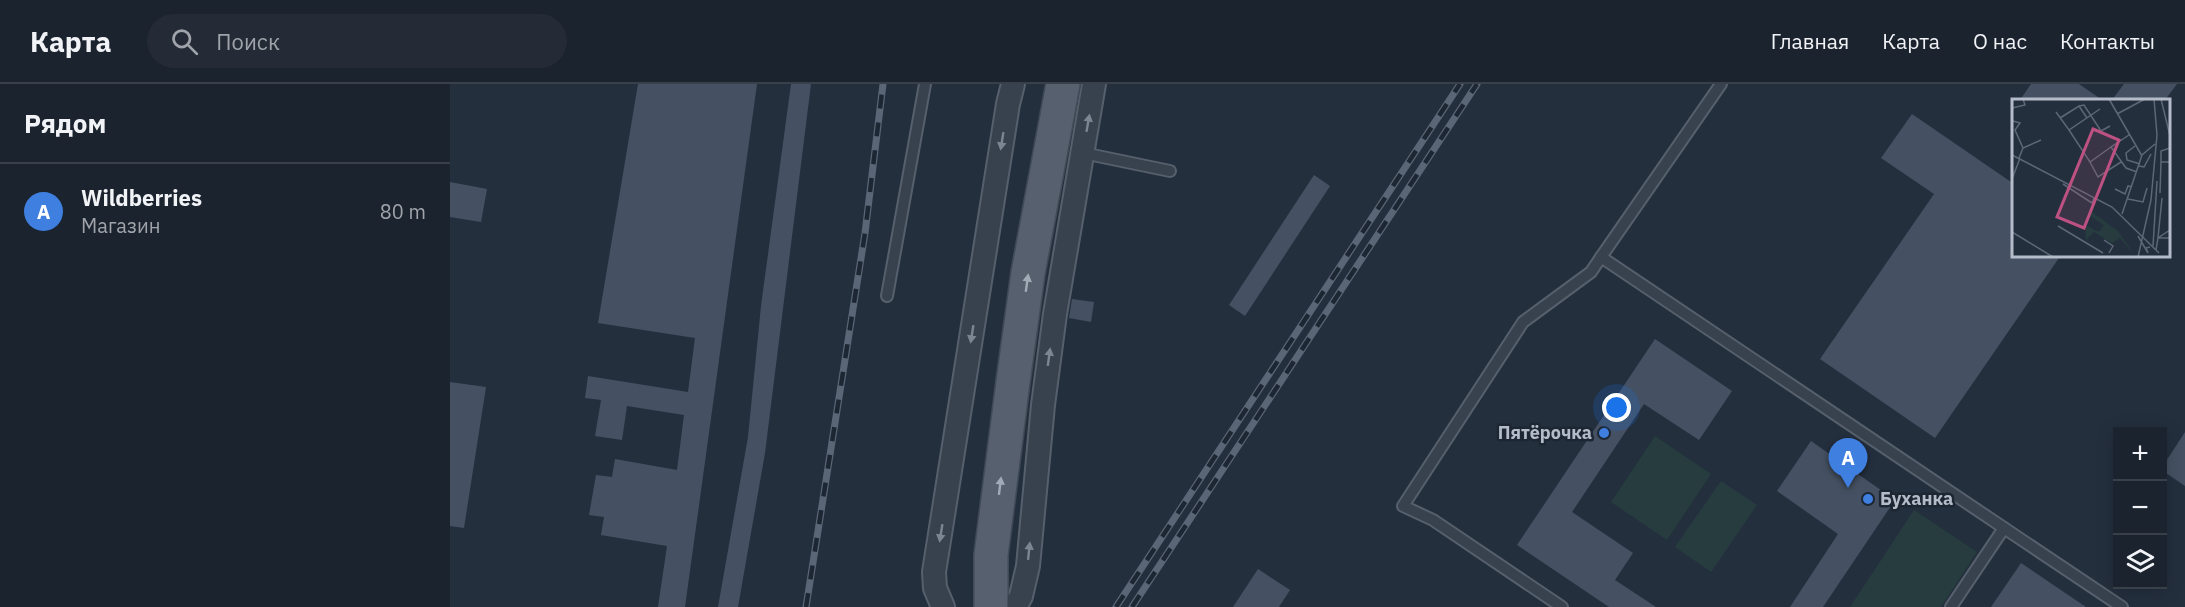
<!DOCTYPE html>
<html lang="ru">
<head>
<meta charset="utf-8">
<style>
	body { margin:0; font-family:"IBM Plex Sans",sans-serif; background:#242b36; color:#f1f3f6 }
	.controls { position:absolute; right:18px; bottom:18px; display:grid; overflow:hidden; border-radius:0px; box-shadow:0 3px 15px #0003 }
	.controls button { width:54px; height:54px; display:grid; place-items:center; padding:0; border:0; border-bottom:2px solid #39404a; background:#1b232e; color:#f1f3f6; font:30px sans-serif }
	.you { position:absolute; left:1167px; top:324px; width:21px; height:21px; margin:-15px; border:4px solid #fff; border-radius:50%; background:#1a73e8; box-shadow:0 0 0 9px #1a73e833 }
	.badge { display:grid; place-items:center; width:39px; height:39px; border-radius:50%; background:#8ab4f8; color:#fff; font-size:20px; font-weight:700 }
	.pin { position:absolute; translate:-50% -50px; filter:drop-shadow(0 2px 3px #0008) }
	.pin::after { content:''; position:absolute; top:32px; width:21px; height:18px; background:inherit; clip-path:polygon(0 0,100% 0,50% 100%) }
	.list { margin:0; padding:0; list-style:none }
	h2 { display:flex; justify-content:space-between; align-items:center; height:78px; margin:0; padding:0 24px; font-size:26px }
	h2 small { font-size:20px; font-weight:400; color:#a0a4aa }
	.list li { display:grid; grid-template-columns:39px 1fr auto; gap:18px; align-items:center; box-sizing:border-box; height:96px; padding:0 24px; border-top:2px solid #39404a }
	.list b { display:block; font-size:22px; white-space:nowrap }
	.list p { margin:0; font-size:20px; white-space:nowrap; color:#a0a4aa }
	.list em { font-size:20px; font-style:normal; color:#a0a4aa }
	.icon { flex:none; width:33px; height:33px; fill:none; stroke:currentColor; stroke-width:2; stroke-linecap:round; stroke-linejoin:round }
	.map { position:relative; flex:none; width:1735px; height:523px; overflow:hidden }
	header { display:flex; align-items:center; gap:36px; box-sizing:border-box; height:84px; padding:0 30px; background:#1b232e; border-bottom:2px solid #39404a }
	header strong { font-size:28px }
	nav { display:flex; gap:33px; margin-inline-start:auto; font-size:21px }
	.search { width:420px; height:54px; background:#242b36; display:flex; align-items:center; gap:15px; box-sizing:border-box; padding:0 21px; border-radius:33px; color:#a0a4aa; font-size:22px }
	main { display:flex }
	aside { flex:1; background:#1b232e }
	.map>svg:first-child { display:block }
	.green { fill:#263c3f }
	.building { fill:#455162 }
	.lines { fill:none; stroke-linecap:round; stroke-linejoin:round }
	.service-casing { stroke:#565f6c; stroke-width:14 }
	.minor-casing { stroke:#565f6c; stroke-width:26 }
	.primary-casing { stroke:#414a57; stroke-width:36 }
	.service { stroke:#38414e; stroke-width:10 }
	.minor { stroke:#38414e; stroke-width:22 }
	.primary { stroke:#56606e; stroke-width:33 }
	.rail-casing { stroke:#5a6575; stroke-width:7 }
	.rail { stroke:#1d2633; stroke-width:4.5; stroke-dasharray:14; stroke-linecap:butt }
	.oneway { fill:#7c8592 }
	.oneway2 { fill:#a1aab7 }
	.shop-dot { fill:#3f7fe0; stroke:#1d2633; stroke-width:2 }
	.labels { text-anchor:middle; stroke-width:5; stroke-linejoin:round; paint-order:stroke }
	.poi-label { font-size:18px; font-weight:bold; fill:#b4bcc9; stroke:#1d2633; text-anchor:end }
	.inset-road { fill:none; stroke:#5e6776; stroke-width:1.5 }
	.view { fill:#bd5182; fill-opacity:0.15; stroke:#bd5182; stroke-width:3 }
	.inset-edge { fill:none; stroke:#b4bcc9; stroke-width:3 }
</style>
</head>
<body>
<header>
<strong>Карта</strong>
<div class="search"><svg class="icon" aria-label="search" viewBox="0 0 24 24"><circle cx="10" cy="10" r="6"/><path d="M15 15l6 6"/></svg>Поиск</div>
<nav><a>Главная</a><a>Карта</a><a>О нас</a><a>Контакты</a></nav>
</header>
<main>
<aside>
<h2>Рядом<small></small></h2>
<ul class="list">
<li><span class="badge" style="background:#3f7fe0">A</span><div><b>Wildberries</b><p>Магазин</p></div><em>80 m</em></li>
</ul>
</aside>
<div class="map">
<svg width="1735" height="523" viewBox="0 0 1735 523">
	<rect width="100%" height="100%" fill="#242f3e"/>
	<g class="green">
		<polygon points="1205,352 1261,390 1217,456 1161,418"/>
		<polygon points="1271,397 1307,421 1261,488 1225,463"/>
		<polygon points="1464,426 1527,468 1491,523 1400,523"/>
	</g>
	<g class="building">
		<polygon points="188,0 307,0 235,523 208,523 217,462 151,451 154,433 139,431 146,391 162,393 165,375 227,386 234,331 177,322 172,356 145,352 151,316 135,314 138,292 238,308 245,254 148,239"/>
		<polygon points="341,0 361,0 315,369 288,523 268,523 298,353 311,222"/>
		<polygon points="1581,0 1629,0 1652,16 1570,16"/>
		<polygon points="1674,0 1727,0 1715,16 1662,16"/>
		<polygon points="1462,30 1564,100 1564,171 1611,171 1485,354 1370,275 1484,110 1431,74"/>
		<polygon points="864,91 880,102 795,232 779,221"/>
		<polygon points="0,98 37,105 31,138 0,133"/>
		<polygon points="622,215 644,218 641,238 619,234"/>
		<polygon points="1205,255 1282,307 1249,356 1194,320 1122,428 1183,469 1165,496 1206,523 1159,523 1067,461"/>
		<polygon points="0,298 36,303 14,444 0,442"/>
		<polygon points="1735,348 1735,402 1713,387 1713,382"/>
		<polygon points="1361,357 1445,416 1373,523 1340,523 1388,450 1327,407"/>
		<polygon points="1571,479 1636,523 1541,523"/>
		<polygon points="808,485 840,506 829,523 783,523"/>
	</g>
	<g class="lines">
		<defs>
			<g id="service">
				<polyline points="1271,0 1151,173 1554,444"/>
				<polyline points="633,69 720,87"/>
				<polyline points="437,212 475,0"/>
				<polyline points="1112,523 983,436 953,422 1073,238 1141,188 1151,173"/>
				<polyline points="1501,523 1554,444 1672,523"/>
			</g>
			<g id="minor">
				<polyline points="493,523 485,504 484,488 558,20 563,0"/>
				<polyline points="565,523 571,512 578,482 593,321 605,230 644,0"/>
			</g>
			<polyline id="primary" points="541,523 541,471 563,298 578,189 613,0"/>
		</defs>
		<use href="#service" class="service-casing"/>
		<use href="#minor" class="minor-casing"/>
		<use href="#primary" class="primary-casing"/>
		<use href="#service" class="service"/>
		<use href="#minor" class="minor"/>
		<use href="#primary" class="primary"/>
		<defs>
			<g id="rail">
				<polyline points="356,523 415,149 433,0"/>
				<polyline points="666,523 1010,0"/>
				<polyline points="682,523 1027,0"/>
			</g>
		</defs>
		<use href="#rail" class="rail-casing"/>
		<use href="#rail" class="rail"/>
	</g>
	<defs><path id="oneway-solid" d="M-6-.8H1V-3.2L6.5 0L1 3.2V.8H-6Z" transform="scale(1.5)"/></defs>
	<g class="oneway">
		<use href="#oneway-solid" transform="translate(638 39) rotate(-80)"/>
		<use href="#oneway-solid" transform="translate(552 57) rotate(99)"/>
		<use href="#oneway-solid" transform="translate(522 250) rotate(99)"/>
		<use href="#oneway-solid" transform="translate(599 273) rotate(-82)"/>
		<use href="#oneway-solid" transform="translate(491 449) rotate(99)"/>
		<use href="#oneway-solid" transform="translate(579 467) rotate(-84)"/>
	</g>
	<g class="oneway2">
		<use href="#oneway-solid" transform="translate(577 199) rotate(-82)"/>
		<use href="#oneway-solid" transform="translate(550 402) rotate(-83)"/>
	</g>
	<g class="shop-dot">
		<circle cx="1154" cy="349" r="6"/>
		<circle cx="1418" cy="415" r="6"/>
	</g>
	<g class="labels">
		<g class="poi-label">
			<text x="1142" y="355">Пятёрочка</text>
			<text x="1430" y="421" text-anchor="start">Буханка</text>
		</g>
	</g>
	<g transform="translate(1562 15)">
		<rect width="158" height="158" fill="#242f3e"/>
		<path d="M80 113 106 132 123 157 108 139 100 144 82 133 74 141 73 126 87 133 92 126 77 116Z" fill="#263c3f"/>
		<path class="inset-road" d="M97 0 130 57M149 0 158 37M67 7 72 6 89 32 98 27M0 9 13 6 11 0M44 13 57 31 88 10M105 15 133 0M48 19 67 7 75 19M1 22 8 24 3 31 11 49M57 31 78 63 99 48M117 36 99 48 114 69 125 73M123 47 114 54 115 61 128 65M158 49 149 52V63H158M0 56 100 108 147 154M7 59 11 49 29 41M78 63 86 78 109 63M127 67 132 68 139 55M0 80 8 59M51 85 80 104 82 99M103 90 113 95 116 87 120 88M148 94 149 63M150 99 146 139H158M116 100 131 103 135 89M110 115 130 56 143 45M46 127 91 154M0 133 41 158M126 137 136 154 134 149 138 148M92 141 101 147 97 154M141 147 145 82M144 151 146 139 158 131M126 158 139 101 145 36 142 0"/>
		<path class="view" d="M81 30 107 41 72 129 45 118Z"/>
		<rect width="158" height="158" class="inset-edge"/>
	</g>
</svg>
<div class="controls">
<button>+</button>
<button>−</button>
<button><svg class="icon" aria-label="layers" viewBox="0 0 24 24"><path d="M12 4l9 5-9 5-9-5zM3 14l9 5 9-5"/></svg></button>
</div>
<div class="you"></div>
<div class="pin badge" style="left:1398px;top:404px;background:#3f7fe0">A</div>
</div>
</main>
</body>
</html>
